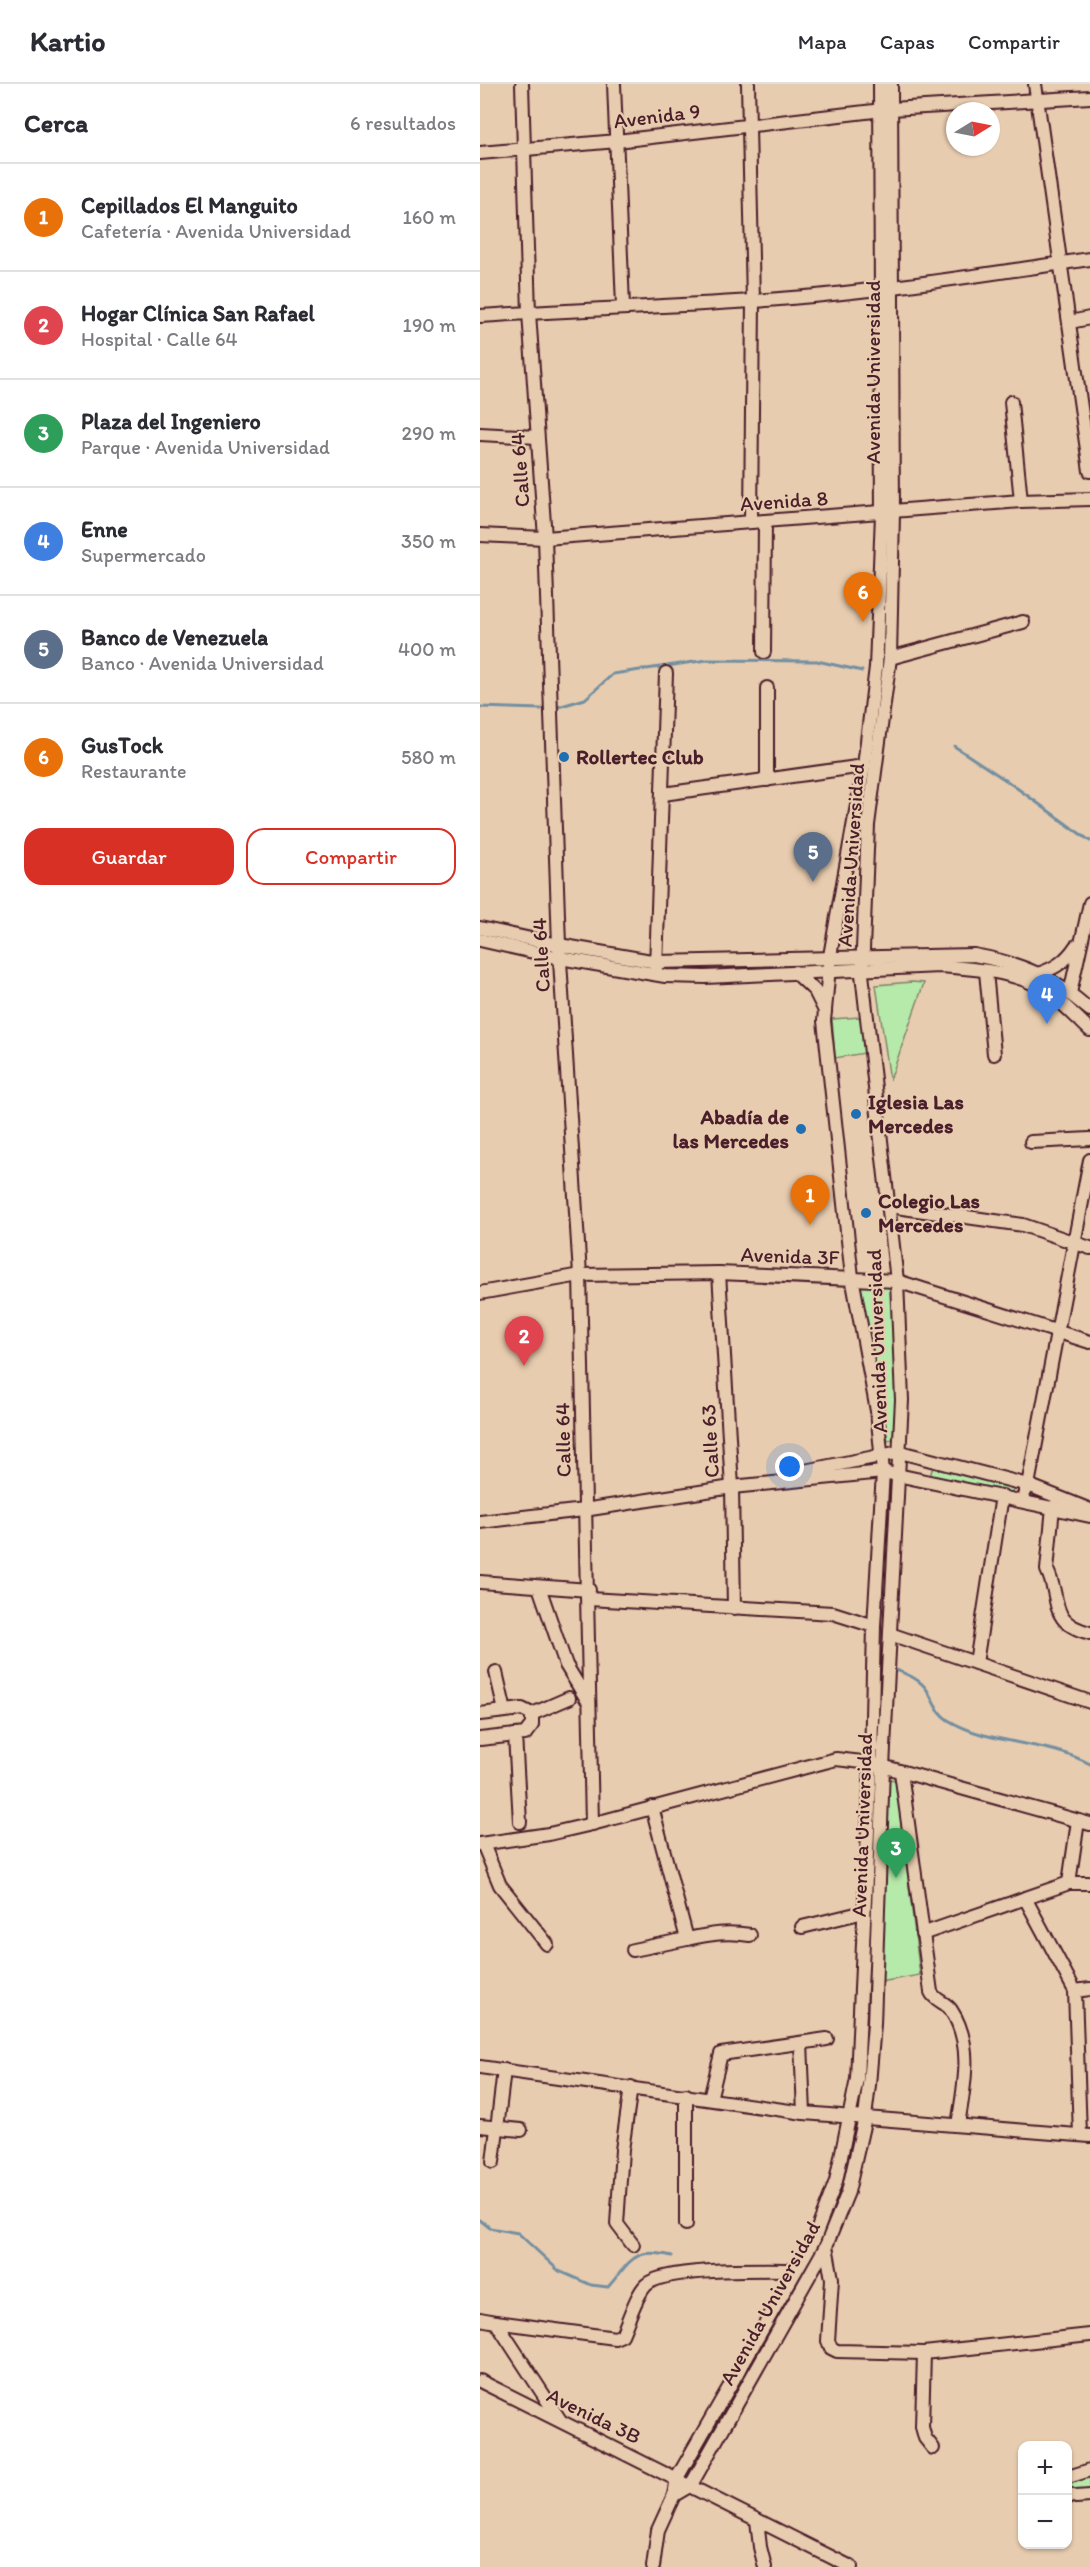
<!DOCTYPE html>
<html lang="es">
<head>
<meta charset="utf-8">
<style>
	body { margin:0; font-family:Itim,sans-serif; background:#f2f2f3; color:#2b2b33 }
	.controls { position:absolute; right:18px; bottom:18px; display:grid; overflow:hidden; border-radius:12px; box-shadow:0 2px 4px #0004 }
	.controls button { width:54px; height:54px; display:grid; place-items:center; padding:0; border:0; border-bottom:2px solid #e1e1e2; background:#fff; color:#2b2b33; font:30px sans-serif }
	.compass { position:absolute; left:466px; top:18px; width:54px; height:54px; border-radius:50%; background:#fff; box-shadow:0 2px 4px #0004; rotate:80deg }
	.you { position:absolute; left:310px; top:1383px; width:21px; height:21px; margin:-15px; border:4px solid #fff; border-radius:50%; background:#1a73e8; box-shadow:0 0 0 9px #1a73e833 }
	.badge { display:grid; place-items:center; width:39px; height:39px; border-radius:50%; background:#d93025; color:#fff; font-size:20px; font-weight:700 }
	.pin { position:absolute; translate:-50% -50px; filter:drop-shadow(0 2px 3px #0008) }
	.pin::after { content:''; position:absolute; top:32px; width:21px; height:18px; background:inherit; clip-path:polygon(0 0,100% 0,50% 100%) }
	.list { margin:0; padding:0; list-style:none }
	h2 { display:flex; justify-content:space-between; align-items:center; height:78px; margin:0; padding:0 24px; font-size:26px }
	h2 small { font-size:20px; font-weight:400; color:#7c7c81 }
	.list li { display:grid; grid-template-columns:39px 1fr auto; gap:18px; align-items:center; box-sizing:border-box; height:108px; padding:0 24px; border-top:2px solid #e1e1e2 }
	.list b { display:block; font-size:22px; white-space:nowrap }
	.list p { margin:0; font-size:20px; white-space:nowrap; color:#7c7c81 }
	.list em { font-size:20px; font-style:normal; color:#7c7c81 }
	.actions { display:flex; gap:12px; padding:18px 24px }
	.actions a { flex:1; padding:14px 0; border:2px solid #d93025; border-radius:18px; text-align:center; font-size:21px; color:#d93025 }
	.actions .main { background:#d93025; color:#fff }
	.map { position:relative; flex:none; width:610px; height:2483px; overflow:hidden }
	header { display:flex; align-items:center; gap:36px; box-sizing:border-box; height:84px; padding:0 30px; background:#fff; border-bottom:2px solid #e1e1e2 }
	header strong { font-size:28px }
	nav { display:flex; gap:33px; margin-inline-start:auto; font-size:21px }
	main { display:flex }
	aside { flex:1; background:#fff }
	.map>svg:first-child { display:block }
	.green { fill:#b6eaaa; stroke:#80846a; stroke-width:1.5 }
	.lines { fill:none; stroke-linecap:round; stroke-linejoin:round }
	.stream { stroke:#738fa1; stroke-width:3 }
	.minor-casing { stroke:#4a1f2b; stroke-width:16 }
	.minor { stroke:#e8ccaf; stroke-width:12 }
	.poi-dot { fill:#1f6fb2; stroke:#e8ccaf; stroke-width:2 }
	.labels { text-anchor:middle; stroke-width:4.5; stroke-linejoin:round; paint-order:stroke }
	.street-label { font-size:21px; fill:#4a1f2b; stroke:#e8ccaf }
	.poi-label { font-size:21px; font-weight:bold; fill:#4a1f2b; stroke:#e8ccaf; text-anchor:start }
</style>
</head>
<body>
<header>
<strong>Kartio</strong>
<nav><a>Mapa</a><a>Capas</a><a>Compartir</a></nav>
</header>
<main>
<aside>
<h2>Cerca<small>6 resultados</small></h2>
<ul class="list">
<li><span class="badge" style="background:#e8710a">1</span><div><b>Cepillados El Manguito</b><p>Cafetería · Avenida Universidad</p></div><em>160 m</em></li>
<li><span class="badge" style="background:#e0444e">2</span><div><b>Hogar Clínica San Rafael</b><p>Hospital · Calle 64</p></div><em>190 m</em></li>
<li><span class="badge" style="background:#2e9e5b">3</span><div><b>Plaza del Ingeniero</b><p>Parque · Avenida Universidad</p></div><em>290 m</em></li>
<li><span class="badge" style="background:#3f7fe0">4</span><div><b>Enne</b><p>Supermercado</p></div><em>350 m</em></li>
<li><span class="badge" style="background:#5c6f8a">5</span><div><b>Banco de Venezuela</b><p>Banco · Avenida Universidad</p></div><em>400 m</em></li>
<li><span class="badge" style="background:#e8710a">6</span><div><b>GusTock</b><p>Restaurante</p></div><em>580 m</em></li>
</ul>
<div class="actions"><a class="main">Guardar</a><a>Compartir</a></div>
</aside>
<div class="map">
<svg width="610" height="2483" viewBox="0 0 610 2483">
	<rect width="100%" height="100%" fill="#e8ccaf"/>
	<filter id="ink" filterUnits="userSpaceOnUse"><feTurbulence type="fractalNoise" baseFrequency=".0167" numOctaves="2"/><feDisplacementMap in="SourceGraphic" scale="12" xChannelSelector="R" yChannelSelector="G"/><feConvolveMatrix kernelMatrix="1 2 1 2 8 2 1 2 1" color-interpolation-filters="sRGB"/></filter>
	<g filter="url(#ink)">
		<g class="green">
			<polygon points="432,898 444,899 410,996 396,901"/>
			<polygon points="380,933 385,969 355,974 352,935"/>
			<polygon points="372,1193 417,1197 417,1353 408,1357"/>
			<polygon points="454,1380 533,1402 532,1410 450,1392"/>
			<polygon points="408,1695 416,1696 440,1891 400,1898"/>
			<polygon points="610,2392 610,2406 593,2407 589,2398"/>
		</g>
		<g class="lines">
			<g class="stream">
				<polyline points="0,623 61,625"/>
				<polyline points="75,624 105,615 133,590 227,576 337,577 382,587"/>
				<polyline points="474,662 527,697 610,757"/>
				<path d="M416 1586C428 1591 440 1595 447 1606 454 1618 456 1628 468 1636 511 1662 566 1656 610 1680"/>
				<path d="M0 2136 10 2144 38 2149 79 2187 111 2201 128 2203C152 2176 153 2163 192 2172"/>
			</g>
			<defs>
				<g id="minor">
					<polyline points="42,0 49,229 65,454 79,861 100,1191 112,1740"/>
					<polyline points="134,0 143,222"/>
					<polyline points="268,0 273,217 271,438"/>
					<polyline points="555,0 610,387"/>
					<polyline points="0,69 137,57 411,25 610,13"/>
					<path d="M0 232C91 226 181 223 272 217 385 210 498 191 610 175"/>
					<polyline points="590,238 610,234"/>
					<polyline points="531,318 541,417"/>
					<polyline points="0,350 57,353"/>
					<polyline points="0,451 65,454 541,417 610,415"/>
					<polyline points="284,568 285,437"/>
					<polyline points="410,574 543,538"/>
					<polyline points="287,604 287,696"/>
					<polyline points="183,710 384,682"/>
					<path d="M0 844 79 861 177 878 494 871C544 880 572 893 610 926"/>
					<path d="M0 856 80 874 185 892 225 893 459 882C496 885 542 887 572 911 585 921 597 934 610 946"/>
					<polyline points="176,884 186,589"/>
					<polyline points="315,888 335,907 345,927"/>
					<polyline points="506,888 514,970"/>
					<path d="M558 890C576 884 586 877 596 862"/>
					<polyline points="590,909 610,819"/>
					<polyline points="551,1058 610,1055"/>
					<polyline points="409,1122 543,1141 610,1164"/>
					<polyline points="239,1189 252,1403 254,1524"/>
					<polyline points="0,1209 100,1191 239,1189 417,1197 610,1258"/>
					<polyline points="309,1390 420,1368 548,1401 608,1425"/>
					<polyline points="545,1408 548,1401 610,1076"/>
					<path d="M573 1423 567 1486C582 1516 567 1538 610 1549"/>
					<polyline points="0,1438 104,1426 252,1403 403,1388 610,1432"/>
					<polyline points="0,1498 109,1506"/>
					<polyline points="59,1503 86,1581 109,1619"/>
					<polyline points="109,1515 353,1529 394,1542"/>
					<polyline points="410,1550 610,1618"/>
					<polyline points="496,1579 522,1412"/>
					<polyline points="16,1588 25,1627"/>
					<polyline points="0,1630 42,1625 52,1630 52,1641 45,1650 0,1655"/>
					<polyline points="52,1630 89,1614"/>
					<polyline points="35,1651 40,1738"/>
					<path d="M421 1688 451 1908C455 1917 466 1918 471 1926 494 1961 484 2002 478 2041"/>
					<path d="M172 1723 207 1855C230 1850 247 1847 270 1851"/>
					<polyline points="0,1760 69,1750 112,1740 356,1675 391,1679 610,1740"/>
					<polyline points="3,1760 20,1801 67,1860"/>
					<polyline points="589,1799 598,1737"/>
					<polyline points="545,1814 595,1907 600,2051"/>
					<polyline points="322,1843 384,1828"/>
					<polyline points="442,1850 589,1799 610,1799"/>
					<polyline points="153,1866 207,1855"/>
					<polyline points="595,1907 610,1905"/>
					<polyline points="321,1959 324,2029"/>
					<polyline points="0,1983 324,2029 610,2052"/>
					<polyline points="151,2003 142,2066 137,2140 153,2161"/>
					<polyline points="230,2015 241,1970 347,1955"/>
					<polyline points="0,2042 41,2046"/>
					<polyline points="13,2078 24,1986"/>
					<polyline points="206,2140 206,2011"/>
					<polyline points="346,2162 352,2195 348,2257 351,2264 357,2267 444,2269 610,2251"/>
					<polyline points="0,2235 16,2238 80,2336"/>
					<path d="M16 2238 135 2254 142 2251C148 2238 156 2211 166 2201 185 2183 287 2186 316 2186"/>
					<polyline points="444,2269 442,2343 445,2354 453,2364"/>
					<polyline points="0,2297 371,2483"/>
					<polyline points="588,2393 610,2386"/>
					<polyline points="588,2410 596,2413 610,2412"/>
					<polyline points="194,2411 211,2401 346,2162 368,2108 385,2033 389,2001 394,1940 403,1683 422,1316 417,1197 382,890 388,741 410,574 413,429 411,0"/>
					<polyline points="277,2436 280,2463 285,2483"/>
					<polyline points="173,2483 178,2446 194,2411 197,2394 334,2155 356,2097 377,1995 391,1679 394,1542 403,1388 397,1327 372,1193 344,937 350,872 384,682 396,583 402,430 400,0"/>
				</g>
			</defs>
			<use href="#minor" class="minor-casing"/>
			<use href="#minor" class="minor"/>
		</g>
	</g>
	<g class="poi-dot">
		<circle cx="84" cy="673" r="6"/>
		<circle cx="376" cy="1030" r="6"/>
		<circle cx="321" cy="1045" r="6"/>
		<circle cx="386" cy="1129" r="6"/>
	</g>
	<g class="labels">
		<g class="street-label">
			<text transform="translate(177 32) rotate(-7)" y="7">Avenida 9</text>
			<text transform="translate(393 288) rotate(-90)" y="7">Avenida Universidad</text>
			<text transform="translate(40 386) rotate(-94)" y="7">Calle 64</text>
			<text transform="translate(304 417) rotate(-4)" y="7">Avenida 8</text>
			<text transform="translate(371 771) rotate(-86)" y="7">Avenida Universidad</text>
			<text transform="translate(61 871) rotate(-93)" y="7">Calle 64</text>
			<text transform="translate(310 1172) rotate(2)" y="7">Avenida 3F</text>
			<text transform="translate(397 1257) rotate(-92)" y="7">Avenida Universidad</text>
			<text transform="translate(83 1356) rotate(-91)" y="7">Calle 64</text>
			<text transform="translate(230 1357) rotate(-93)" y="7">Calle 63</text>
			<text transform="translate(382 1741) rotate(-88)" y="7">Avenida Universidad</text>
			<text transform="translate(290 2219) rotate(-61)" y="7">Avenida Universidad</text>
			<text transform="translate(114 2332) rotate(26)" y="7">Avenida 3B</text>
		</g>
		<g class="poi-label">
			<text x="96" y="680">Rollertec Club</text>
			<text x="388" y="1025">Iglesia Las<tspan x="388" dy="24">Mercedes</tspan></text>
			<text x="309" y="1040" text-anchor="end">Abadía de<tspan x="309" dy="24">las Mercedes</tspan></text>
			<text x="398" y="1124">Colegio Las<tspan x="398" dy="24">Mercedes</tspan></text>
		</g>
	</g>
</svg>
<div class="controls">
<button>+</button>
<button>−</button>
</div>
<svg class="compass" viewBox="-18 -18 36 36"><path d="M0-13l5 13h-10z" fill="#e53935"/><path d="M0 13l5-13h-10z" fill="#7c7c81"/></svg>
<div class="you"></div>
<div class="pin badge" style="left:330px;top:1141px;background:#e8710a">1</div>
<div class="pin badge" style="left:44px;top:1282px;background:#e0444e">2</div>
<div class="pin badge" style="left:416px;top:1794px;background:#2e9e5b">3</div>
<div class="pin badge" style="left:567px;top:940px;background:#3f7fe0">4</div>
<div class="pin badge" style="left:333px;top:798px;background:#5c6f8a">5</div>
<div class="pin badge" style="left:383px;top:538px;background:#e8710a">6</div>
</div>
</main>
</body>
</html>
